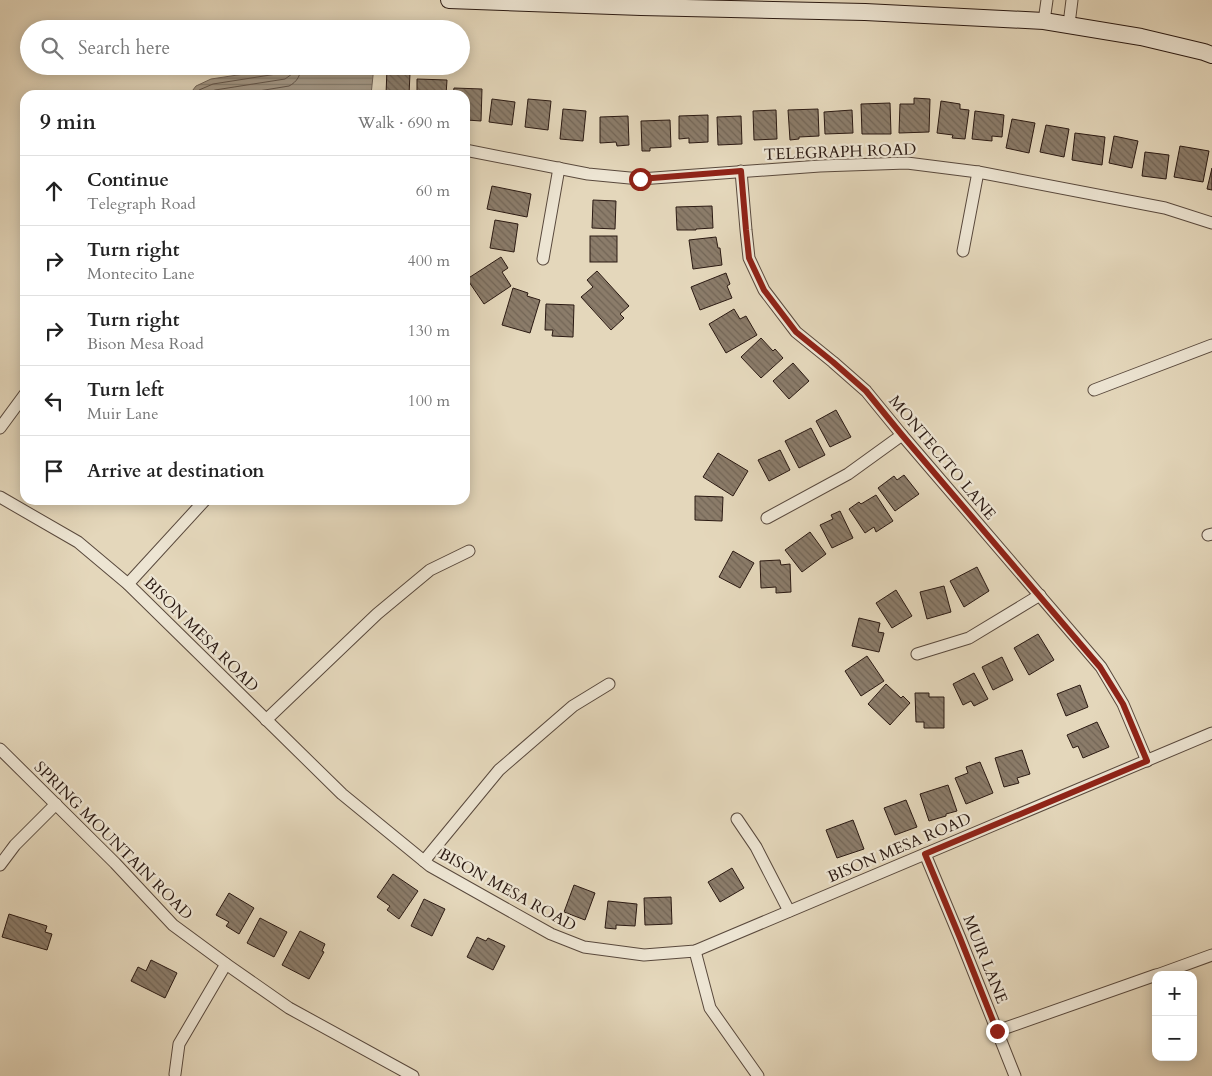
<!DOCTYPE html>
<html lang="en">
<head>
<meta charset="utf-8">
<style>
	body { margin:0; font-family:Cardo,serif; background:#f6f6f6; color:#222 }
	.controls { position:absolute; right:15px; bottom:15px; display:grid; overflow:hidden; border-radius:10px; box-shadow:0 2px 12px #0003 }
	.controls button { width:45px; height:45px; display:grid; place-items:center; padding:0; border:0; border-bottom:1px solid #e0e0e0; background:#fff; color:#222; font:25px sans-serif }
	.stop { position:absolute; width:15px; height:15px; margin:-11px; border:4px solid #8f2418; border-radius:50%; background:#fff }
	.stop.end { background:#8f2418; border-color:#fff; box-shadow:0 1px 5px #0008 }
	.list { margin:0; padding:0; list-style:none }
	h2 { display:flex; justify-content:space-between; align-items:center; height:65px; margin:0; padding:0 20px; font-size:21px }
	h2 small { font-size:16px; font-weight:400; color:#767676 }
	.list li { display:grid; grid-template-columns:32px 1fr auto; gap:15px; align-items:center; box-sizing:border-box; height:70px; padding:0 20px; border-top:1px solid #e0e0e0 }
	.list b { display:block; font-size:19px; white-space:nowrap }
	.list p { margin:0; font-size:16px; white-space:nowrap; color:#767676 }
	.list em { font-size:16px; font-style:normal; color:#767676 }
	.icon { flex:none; width:28px; height:28px; fill:none; stroke:currentColor; stroke-width:2; stroke-linecap:round; stroke-linejoin:round }
	.map { position:relative; flex:none; width:1212px; height:1076px; overflow:hidden }
	.search { position:absolute; background:#fff; box-shadow:0 2px 12px #0003; left:20px; top:20px; width:450px; height:55px; display:flex; align-items:center; gap:12px; box-sizing:border-box; padding:0 18px; border-radius:28px; color:#767676; font-size:19px }
	.panel { position:absolute; background:#fff; box-shadow:0 2px 12px #0003; left:20px; top:90px; width:450px; height:415px; border-radius:15px }
	.map>svg:first-child { display:block }
	.water { fill:url(#water-rules); stroke:#746556 }
	.lines { fill:none; stroke-linecap:round; stroke-linejoin:round }
	.shore { stroke:#68584a; stroke-width:1 }
	.building { fill:url(#building-back-hatch); stroke:#2b1a13 }
	.street-casing { stroke:#59493d; stroke-width:13 }
	.secondary-casing { stroke:#2b1a13; stroke-width:18 }
	.street { stroke:#ede5d3; stroke-width:11 }
	.secondary { stroke:#ede5d3; stroke-width:16 }
	.route { stroke:#8f2418; stroke-width:6 }
	.labels { text-anchor:middle; stroke-width:4.5; stroke-linejoin:round; paint-order:stroke }
	.street-label { font-size:16px; fill:#2b1a13; stroke:#ede5d3 }
</style>
</head>
<body>
<div class="map">
<svg width="1212" height="1076" viewBox="0 0 1212 1076">
	<defs>
		<pattern id="water-rules" width="6" height="5" patternUnits="userSpaceOnUse" patternTransform="scale(1.25)"><rect width="6" height="5" fill="#a59782"/><path d="M0 2.5h6" fill="none" stroke="#877a69"/></pattern>
		<pattern id="building-back-hatch" width="6" height="6" patternUnits="userSpaceOnUse" patternTransform="scale(1.25)"><rect width="6" height="6" fill="#8b7c6a"/><path d="M-1 5l2 2M0 0l6 6M5-1l2 2" fill="none" stroke="#726556"/></pattern>
	</defs>
	<rect width="100%" height="100%" fill="#e4d7bb"/>
	<filter id="stains"><feTurbulence type="fractalNoise" baseFrequency=".004" numOctaves="4"/><feColorMatrix values="0 0 0 0 .2 0 0 0 0 .09 0 0 0 0 .02 0 0 0 .5 -.17"/></filter>
	<radialGradient id="worn" r=".72"><stop offset=".6" stop-color="#630" stop-opacity="0"/><stop offset="1" stop-color="#630" stop-opacity=".3"/></radialGradient>
	<polygon class="water" points="286,66 374,66 371,95 189,95 196,86 211,79 284,68"/>
	<g class="lines">
		<g class="shore">
			<polyline points="195,95 199,90 213,84 283,73 287,71 288,66"/>
			<polyline points="204,95 215,90 285,79 292,74 294,66"/>
			<path d="M234 95 289 86C297 82 301 75 301 66"/>
		</g>
	</g>
	<g class="building">
		<polygon points="387,68 401,68 401,73 410,73 409,95 386,95"/>
		<polygon points="417,79 447,80 446,95 417,95"/>
		<polygon points="454,88 482,89 481,121 467,120 468,119 465,118 465,95 453,95"/>
		<polygon points="914,98 930,99 929,132 899,133 900,104 914,104"/>
		<polygon points="492,99 515,102 512,125 489,122"/>
		<polygon points="528,99 551,101 548,130 525,127"/>
		<polygon points="941,101 960,104 960,109 969,110 965,139 952,138 953,135 937,133"/>
		<polygon points="890,103 891,134 862,134 861,104"/>
		<polygon points="563,109 586,111 583,141 560,139"/>
		<polygon points="818,109 819,136 799,137 799,139 790,140 788,110"/>
		<polygon points="776,110 777,139 754,140 753,111"/>
		<polygon points="852,110 853,133 825,134 824,112"/>
		<polygon points="975,111 1004,115 1002,137 992,136 992,141 972,139"/>
		<polygon points="708,115 708,142 689,143 689,138 679,139 679,116"/>
		<polygon points="628,116 629,145 617,146 616,142 600,143 600,117"/>
		<polygon points="741,116 742,144 718,145 717,117"/>
		<polygon points="1012,119 1035,123 1029,153 1006,148"/>
		<polygon points="670,120 671,147 650,148 650,151 642,151 641,121"/>
		<polygon points="1046,125 1069,129 1064,157 1040,152"/>
		<polygon points="1075,133 1105,137 1102,165 1072,160"/>
		<polygon points="1114,136 1138,141 1132,168 1109,163"/>
		<polygon points="1180,146 1209,151 1203,182 1174,177"/>
		<polygon points="1145,152 1169,155 1166,179 1142,176"/>
		<polygon points="1212,168 1212,190 1207,189"/>
		<polygon points="492,186 531,194 527,217 487,209"/>
		<polygon points="593,200 616,201 615,229 592,228"/>
		<polygon points="712,206 713,228 696,229 696,230 677,230 676,207"/>
		<polygon points="495,220 518,224 514,252 490,248"/>
		<rect x="590" y="236" width="27" height="26"/>
		<polygon points="716,237 718,248 720,248 722,265 693,269 689,240"/>
		<polygon points="501,257 508,268 502,272 511,286 484,304 467,279"/>
		<polygon points="597,271 629,306 620,314 624,318 611,330 581,297 593,287 587,280"/>
		<polygon points="726,273 730,284 727,286 732,298 700,310 691,287"/>
		<polygon points="513,288 528,293 527,296 540,300 530,333 502,325"/>
		<polygon points="546,304 574,305 573,337 552,336 553,330 545,330"/>
		<polygon points="734,309 740,319 746,316 757,335 726,353 709,324"/>
		<polygon points="761,338 773,351 775,349 783,358 761,378 741,357"/>
		<polygon points="793,363 809,381 789,399 773,381"/>
		<polygon points="836,410 851,437 830,447 816,421"/>
		<polygon points="811,428 825,455 799,468 785,441"/>
		<polygon points="780,450 790,470 769,481 758,460"/>
		<polygon points="718,453 748,471 733,496 703,477"/>
		<polygon points="904,475 919,494 895,511 878,488 894,476 897,480"/>
		<polygon points="876,495 893,521 876,532 874,527 865,533 849,509 859,502 861,504"/>
		<polygon points="695,496 723,497 722,521 695,520"/>
		<polygon points="840,511 853,538 832,548 820,525 833,519 831,515"/>
		<polygon points="810,532 826,554 802,572 785,550"/>
		<polygon points="733,551 754,563 740,588 719,577"/>
		<polygon points="780,560 781,565 790,564 791,592 776,593 776,587 761,588 760,561"/>
		<polygon points="977,567 989,591 964,607 950,581"/>
		<polygon points="944,586 951,612 927,619 920,592"/>
		<polygon points="896,590 912,616 892,628 876,603"/>
		<polygon points="859,618 880,623 878,632 884,633 879,652 852,646"/>
		<polygon points="1038,634 1054,660 1029,675 1014,648"/>
		<polygon points="867,656 884,681 861,696 845,671"/>
		<polygon points="1002,657 1013,680 993,690 982,667"/>
		<polygon points="974,673 988,699 974,706 971,701 963,705 953,684"/>
		<polygon points="886,684 901,698 903,696 910,703 890,725 868,704"/>
		<polygon points="1080,685 1088,707 1066,716 1057,694"/>
		<polygon points="915,693 929,693 929,697 944,697 944,728 924,728 924,722 916,722"/>
		<polygon points="1097,722 1109,747 1083,758 1078,746 1073,748 1067,735"/>
		<polygon points="1022,750 1030,774 1017,778 1019,783 1004,787 995,758"/>
		<polygon points="980,762 993,793 966,804 955,778 968,773 966,767"/>
		<polygon points="948,785 957,811 946,814 946,816 929,821 920,794"/>
		<polygon points="906,800 917,827 895,835 884,808"/>
		<polygon points="853,820 864,849 837,858 826,830"/>
		<polygon points="732,868 744,888 720,902 708,882"/>
		<polygon points="393,874 418,891 399,919 387,910 390,906 377,897"/>
		<polygon points="574,885 595,893 585,920 564,912"/>
		<polygon points="229,893 254,908 239,934 226,926 229,922 216,915"/>
		<polygon points="671,897 672,924 645,925 644,898"/>
		<polygon points="424,899 445,909 432,936 411,926"/>
		<polygon points="608,901 637,904 635,926 616,925 616,929 605,928"/>
		<polygon points="9,914 47,926 45,932 52,934 47,950 2,937"/>
		<polygon points="260,918 287,932 274,957 247,943"/>
		<polygon points="300,931 325,944 322,951 324,952 309,979 282,965"/>
		<polygon points="477,937 486,941 488,938 505,946 493,970 467,957"/>
		<polygon points="151,960 177,973 165,998 131,981 138,967 146,971"/>
	</g>
	<g class="lines">
		<defs>
			<g id="street">
				<polyline points="1044,21 1047,0"/>
				<polyline points="1069,24 1072,0"/>
				<polyline points="465,150 588,174 640,179 820,166 907,163 978,172 1165,208 1212,223"/>
				<polyline points="741,171 746,230 749,258 764,290 796,332 833,362 866,391 902,435 1101,667 1123,704 1147,761"/>
				<polyline points="963,251 978,172"/>
				<polyline points="543,259 559,168"/>
				<polyline points="1094,390 1212,345"/>
				<polyline points="0,428 25,394"/>
				<polyline points="0,497 78,542 128,584 342,794 430,866 551,934 584,947 644,955 695,951 1212,733"/>
				<polyline points="767,518 848,474 902,435"/>
				<polyline points="1208,535 1212,534"/>
				<polyline points="128,584 205,500"/>
				<polyline points="917,654 969,638 1040,595"/>
				<polyline points="266,720 377,614 430,570 469,551"/>
				<polyline points="0,749 115,863 173,925 226,964 289,1008 413,1076"/>
				<polyline points="737,819 756,847 789,911"/>
				<polyline points="925,854 960,938 1015,1076"/>
				<polyline points="424,861 499,770 573,706 609,684"/>
				<polyline points="0,865 15,845 56,804"/>
				<polyline points="695,951 710,1008 758,1076"/>
				<polyline points="1157,975 1212,955"/>
				<polyline points="997,1031 1156,975"/>
				<polyline points="175,1074 179,1044 226,964"/>
			</g>
			<polyline id="secondary" points="449,0 641,7 865,12 1044,21 1141,37 1204,52 1212,55"/>
		</defs>
		<use href="#street" class="street-casing"/>
		<use href="#secondary" class="secondary-casing"/>
		<use href="#street" class="street"/>
		<use href="#secondary" class="secondary"/>
	</g>
	<g class="lines">
		<polyline class="route" points="640,179 741,171 746,230 749,258 764,290 796,332 833,362 866,391 902,435 1100,667 1123,704 1147,761 925,854 960,938 997,1031"/>
	</g>
	<g class="labels">
		<g class="street-label">
			<text transform="translate(840 151) rotate(-2)" y="6">TELEGRAPH ROAD</text>
			<text transform="translate(943 457) rotate(50)" y="6">MONTECITO LANE</text>
			<text transform="translate(202 634) rotate(45)" y="6">BISON MESA ROAD</text>
			<text transform="translate(114 840) rotate(45)" y="6">SPRING MOUNTAIN ROAD</text>
			<text transform="translate(899 847) rotate(-23)" y="6">BISON MESA ROAD</text>
			<text transform="translate(508 889) rotate(29)" y="6">BISON MESA ROAD</text>
			<text transform="translate(986 959) rotate(68)" y="6">MUIR LANE</text>
		</g>
	</g>
	<rect width="100%" height="100%" filter="url(#stains)"/>
	<rect width="100%" height="100%" fill="url(#worn)"/>
</svg>
<div class="controls">
<button>+</button>
<button>−</button>
</div>
<div class="stop" style="left:640px;top:179px"></div>
<div class="stop end" style="left:997px;top:1031px"></div>
<div class="search"><svg class="icon" aria-label="search" viewBox="0 0 24 24"><circle cx="10" cy="10" r="6"/><path d="M15 15l6 6"/></svg>Search here</div>
<section class="panel">
<h2>9 min<small>Walk · 690 m</small></h2>
<ul class="list">
<li><svg class="icon" aria-label="ahead" viewBox="0 0 24 24"><path d="M12 20V5M6 11l6-6 6 6"/></svg><div><b>Continue</b><p>Telegraph Road</p></div><em>60 m</em></li>
<li><svg class="icon" aria-label="right" viewBox="0 0 24 24"><path d="M7 20v-9h11M14 6l5 5-5 5"/></svg><div><b>Turn right</b><p>Montecito Lane</p></div><em>400 m</em></li>
<li><svg class="icon" aria-label="right" viewBox="0 0 24 24"><path d="M7 20v-9h11M14 6l5 5-5 5"/></svg><div><b>Turn right</b><p>Bison Mesa Road</p></div><em>130 m</em></li>
<li><svg class="icon" aria-label="left" viewBox="0 0 24 24"><path d="M17 20v-9H6M10 6l-5 5 5 5"/></svg><div><b>Turn left</b><p>Muir Lane</p></div><em>100 m</em></li>
<li><svg class="icon" aria-label="arrive" viewBox="0 0 24 24"><path d="M6 21V4h12l-3 4 3 4H6"/></svg><div><b>Arrive at destination</b></div></li>
</ul>
</section>
</div>
</body>
</html>
